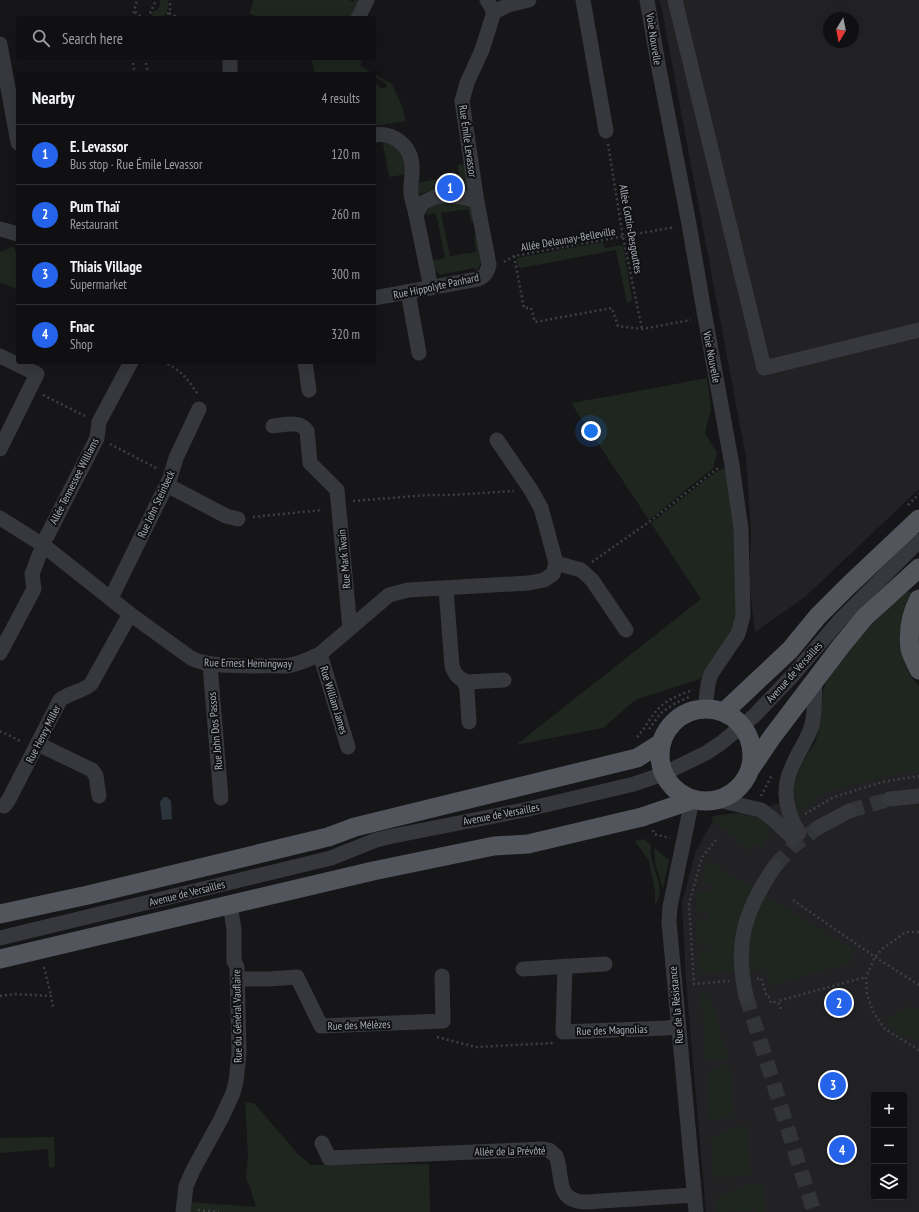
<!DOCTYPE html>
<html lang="en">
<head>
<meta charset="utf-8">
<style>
	body { margin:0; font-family:"PT Sans Narrow",sans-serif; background:#19191b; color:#f1f3f6 }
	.controls { position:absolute; right:12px; bottom:12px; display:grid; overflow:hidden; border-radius:4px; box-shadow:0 4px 16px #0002 }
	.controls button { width:36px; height:36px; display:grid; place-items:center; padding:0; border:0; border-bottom:1px solid #303032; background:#101012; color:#f1f3f6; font:20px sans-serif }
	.compass { position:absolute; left:823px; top:12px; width:36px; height:36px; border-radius:50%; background:#101012; box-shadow:0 4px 16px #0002; rotate:190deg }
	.you { position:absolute; left:591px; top:431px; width:14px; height:14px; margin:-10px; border:3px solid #fff; border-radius:50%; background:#1a73e8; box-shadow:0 0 0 6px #1a73e833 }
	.badge { display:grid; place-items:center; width:26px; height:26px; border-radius:50%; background:#2563eb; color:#fff; font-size:13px; font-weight:700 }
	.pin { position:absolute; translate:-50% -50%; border:2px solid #fff; box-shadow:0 1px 4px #0006 }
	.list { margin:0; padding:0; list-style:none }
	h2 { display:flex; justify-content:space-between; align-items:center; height:52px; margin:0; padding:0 16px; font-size:17px }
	h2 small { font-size:13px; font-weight:400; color:#9c9d9f }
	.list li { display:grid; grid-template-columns:26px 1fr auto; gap:12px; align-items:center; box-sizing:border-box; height:60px; padding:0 16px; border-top:1px solid #303032 }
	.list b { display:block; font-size:15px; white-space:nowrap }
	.list p { margin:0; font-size:13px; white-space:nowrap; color:#9c9d9f }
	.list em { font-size:13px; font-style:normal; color:#9c9d9f }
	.icon { flex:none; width:22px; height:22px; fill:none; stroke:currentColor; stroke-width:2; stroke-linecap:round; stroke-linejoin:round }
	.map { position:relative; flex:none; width:919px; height:1212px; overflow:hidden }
	.search { position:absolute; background:#101012; box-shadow:0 4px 16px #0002; left:16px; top:16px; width:360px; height:44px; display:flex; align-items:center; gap:10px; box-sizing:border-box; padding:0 14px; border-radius:4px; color:#9c9d9f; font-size:15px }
	.panel { position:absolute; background:#101012; box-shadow:0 4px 16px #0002; left:16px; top:72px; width:360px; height:292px; border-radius:4px }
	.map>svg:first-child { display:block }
	.built { fill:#222225; fill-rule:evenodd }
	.green { fill:#1e261f }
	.water { fill:#2c353c }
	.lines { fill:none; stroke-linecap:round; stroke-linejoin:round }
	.minor-tunnel { stroke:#333438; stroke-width:15; stroke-dasharray:15 8; stroke-linecap:butt }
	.path { stroke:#3d3f44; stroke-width:2.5; stroke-dasharray:2 3; stroke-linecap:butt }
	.minor { stroke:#37383d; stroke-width:15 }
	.major { stroke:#53555c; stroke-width:19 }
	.labels { text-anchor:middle; stroke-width:4; stroke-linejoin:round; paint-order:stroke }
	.street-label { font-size:11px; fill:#a8adb8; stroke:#111113 }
</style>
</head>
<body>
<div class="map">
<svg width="919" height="1212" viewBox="0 0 919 1212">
	<rect width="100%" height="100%" fill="#161618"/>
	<g class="built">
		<path d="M660 0H919V489L805 597 755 632 749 581 751 531 746 458ZM829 18H853V42H829Z"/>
		<path d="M919 768V1212H706L686 981 682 903 695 853 713 820ZM874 1095H904V1197H874Z"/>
	</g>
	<g class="green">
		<path d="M160 0H168C169 8 168 12 162 18H151L153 11 157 10 160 6Z"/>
		<polygon points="254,0 349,0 353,2 355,0 359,0 351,18 260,18 249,13"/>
		<polygon points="311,58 362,58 360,66 374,74 315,74"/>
		<polygon points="374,74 392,84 402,106 406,121 374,126 374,81 380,88 385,88 387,86 384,82 374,76"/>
		<polygon points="382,139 404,151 408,174 389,177"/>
		<path d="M466 163 470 191H456L457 187 451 184H444L442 189C435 189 423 194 419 193L417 183 459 175 458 165Z"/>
		<path d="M437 201 466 205 473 211 477 222H471L468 209 441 213 450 256 476 252 474 237H479C481 249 485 262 476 271L474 268 440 275 433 269 431 261 445 258 436 213 426 215 427 209Z"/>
		<polygon points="603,242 605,248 623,245 632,299 630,302 627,303 616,250 521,268 518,266 517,258"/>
		<polygon points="13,246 18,256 18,290 0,282 0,252"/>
		<polygon points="707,378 711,409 705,433 717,453 713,468 649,520 571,403 633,392"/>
		<polygon points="725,467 738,522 738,619 718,656 700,679 635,700 603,728 516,745 701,599 651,523 713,474"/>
		<polygon points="915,590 904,612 900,635 905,663 910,675 919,686 919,773 908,771 825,792 799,813 794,796 794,785 802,763 816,741 821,714 823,692 826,682 851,646 902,594"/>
		<path d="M737 813C756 817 783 823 762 848L755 844 752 846 750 851 711 818 714 816Z"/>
		<path d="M644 839 651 845C647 864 669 888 655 905V892L649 861 635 841Z"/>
		<polygon points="654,848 669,860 663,889 655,863"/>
		<polygon points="707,860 854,950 851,957 852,963 768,986 766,969 699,974 697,957 699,956 699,951 711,950 710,943 698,944 696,920 708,919 708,912 696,913 695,904 699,890 711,892 712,885 701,883"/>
		<polygon points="702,992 712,1003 728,1058 706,1062 701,993"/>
		<path d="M908 1005 919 1011V1040C906 1038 893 1033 885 1022Z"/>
		<polygon points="730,1065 734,1117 710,1120 707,1074 721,1066"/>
		<polygon points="245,1102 254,1103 298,1154 311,1165 429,1164 430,1212 190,1212 190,1202 256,1207 249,1184 246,1179 248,1154"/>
		<polygon points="746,1125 751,1175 714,1178 711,1139 736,1127"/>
		<polygon points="54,1137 55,1167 49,1168 48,1149 0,1153 0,1138"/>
		<path d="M763 1183 766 1212H755V1210L716 1212 715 1198C731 1191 746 1184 763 1183Z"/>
	</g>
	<polygon class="water" points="164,797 167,797 171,801 172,819 162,820 160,802"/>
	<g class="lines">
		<g class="minor-tunnel">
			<polyline points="849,811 890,799"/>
			<polyline points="775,866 793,846 819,827"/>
			<polyline points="746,996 814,1212"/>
		</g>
		<g class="path">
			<polyline points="135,12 142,18"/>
			<polyline points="169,13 180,18"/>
			<polyline points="132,18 137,0"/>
			<polyline points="148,18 156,0"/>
			<polyline points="164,18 170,11 170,0"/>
			<polyline points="132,58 135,74"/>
			<polyline points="145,58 148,74"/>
			<polyline points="608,144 623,237 642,329"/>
			<polyline points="514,256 524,308 531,308 535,322 612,308 618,326 642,329 691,320"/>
			<polyline points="504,262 514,256 675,227"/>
			<path d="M163 362C181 370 186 377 197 393L198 395"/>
			<polyline points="43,395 85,416"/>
			<polyline points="110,444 158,469"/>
			<polyline points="353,501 428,495 450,495 514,491"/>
			<polyline points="908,505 919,494"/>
			<polyline points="253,517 323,510"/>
			<polyline points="592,562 649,522 718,468"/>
			<polyline points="649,729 661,713 674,704 691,696"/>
			<polyline points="0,731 22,742"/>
			<path d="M637 737C644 730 648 721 654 714 663 701 678 695 693 690"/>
			<polyline points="761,796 772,775"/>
			<polyline points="805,814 834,797 882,782 919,776"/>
			<polyline points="653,830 654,834 670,838"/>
			<polyline points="716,840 702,857 689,904 694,984 729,981"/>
			<polyline points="793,900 875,957 919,985"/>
			<polyline points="919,932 906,932 882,949 875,957 866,977 867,994 873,1012 885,1029 916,1048 919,1051"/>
			<polyline points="44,967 51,996"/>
			<polyline points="757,979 761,978 767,997 769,997 771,1003 778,1001"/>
			<polyline points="0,996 15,994 51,996 53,1007"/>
			<polyline points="781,1009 778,1001 866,977"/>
			<polyline points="437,1037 476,1047 553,1043"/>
			<polyline points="198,1210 219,1212"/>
		</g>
		<g class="minor">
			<polyline points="487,0 494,12"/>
			<polyline points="583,0 606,131"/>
			<polyline points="647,0 659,69 689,224 705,317 732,465 741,529 743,616 738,634 711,674 708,684 705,709"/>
			<polyline points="675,0 764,368 919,330"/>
			<polyline points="358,18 367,0"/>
			<polyline points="0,44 18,143"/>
			<polyline points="230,58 230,74"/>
			<path d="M374 135C394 132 411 146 412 166 413 175 410 185 411 194 412 201 415 208 416 215"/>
			<polyline points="0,229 18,234"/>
			<polyline points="431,288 416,215 422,203 435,197 447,195 467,198 477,202"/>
			<polyline points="408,292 419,353"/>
			<path d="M374 298 478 279C485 276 488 272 489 264L477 202 462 101 467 83 482 50 494 12 508 5 529 0"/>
			<polyline points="0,356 37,374 0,449"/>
			<polyline points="305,362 309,390"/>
			<path d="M273 426C284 425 300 420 307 431L310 463 337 490 350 628"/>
			<polyline points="497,440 531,490 541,508 556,563 581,570 592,580 626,630"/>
			<polyline points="167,485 226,516 238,519"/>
			<path d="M0 518 43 545 130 614 191 658C210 669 262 665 286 666 298 664 308 660 320 654L389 595 408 590 529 583 544 580 553 574 556 563"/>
			<polyline points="47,536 97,438 99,422 131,362"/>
			<path d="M446 589 452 666C455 675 459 679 467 682L504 680"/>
			<polyline points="111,598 170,478 176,458 199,409"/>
			<polyline points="0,653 34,589 32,574 40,553"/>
			<polyline points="320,654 348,747"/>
			<polyline points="210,665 221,798"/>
			<polyline points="463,680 466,686 467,690 469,722"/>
			<polyline points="38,744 92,770 96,776 99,796"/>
			<polyline points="890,799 919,796"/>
			<polyline points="692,800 670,907 669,922 696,1212"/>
			<polyline points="718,800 761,810 773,819 793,838"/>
			<path d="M4 806 8 801 60 700C70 692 82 692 91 684L130 614"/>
			<polyline points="819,827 849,811"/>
			<path d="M799 833C786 812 781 790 792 767 797 754 806 742 811 728 816 714 814 695 815 680"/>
			<polyline points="0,938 331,858 376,840 393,836 524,810 634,784 663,774 706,753 721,743 754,716 793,675 840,620 919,541"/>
			<polyline points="565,966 563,1032 667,1028 678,1026"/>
			<polyline points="523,969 605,964"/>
			<polyline points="237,979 268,979 297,977 321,1026 443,1021 442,976"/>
			<path d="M746 996C734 943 745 910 775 866"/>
			<path d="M322 1143 329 1158 544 1149 549 1150 556 1156C564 1177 554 1201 586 1202L694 1195"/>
			<polyline points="183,1212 186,1186 193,1170 221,1119 233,1093 236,1082 239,1053 237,967 234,961 234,929 230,905"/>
		</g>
		<g class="major">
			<path d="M919 599C911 614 908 632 910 649 912 656 916 664 919 670"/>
			<circle cx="706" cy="755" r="46"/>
			<polyline points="724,712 790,650 818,616 847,587 919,519"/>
			<polyline points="751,768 772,737 841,646 865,617 919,568"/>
			<polyline points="0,914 88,895 328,837 355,827 637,758 661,743"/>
			<polyline points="0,959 373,871 494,846 528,844 642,817 692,800"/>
		</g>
	</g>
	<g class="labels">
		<g class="street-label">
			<text transform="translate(654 39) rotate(81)" y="4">Voie Nouvelle</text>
			<text transform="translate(468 141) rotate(82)" y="4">Rue Émile Levassor</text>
			<text transform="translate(631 229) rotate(80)" y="4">Allée Cottin-Desgouttes</text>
			<text transform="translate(568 239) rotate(-10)" y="4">Allée Delaunay-Belleville</text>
			<text transform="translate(436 286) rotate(-12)" y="4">Rue Hippolyte Panhard</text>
			<text transform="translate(712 357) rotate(79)" y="4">Voie Nouvelle</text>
			<text transform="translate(74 481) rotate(-63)" y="4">Allée Tennessee Williams</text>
			<text transform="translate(156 504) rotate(-65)" y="4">Rue John Steinbeck</text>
			<text transform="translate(344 559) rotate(-95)" y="4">Rue Mark Twain</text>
			<text transform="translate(248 663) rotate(1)" y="4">Rue Ernest Hemingway</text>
			<text transform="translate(794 672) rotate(-48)" y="4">Avenue de Versailles</text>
			<text transform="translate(334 700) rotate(73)" y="4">Rue William James</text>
			<text transform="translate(215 731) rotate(-95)" y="4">Rue John Dos Passos</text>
			<text transform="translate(43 734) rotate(-63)" y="4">Rue Henry Miller</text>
			<text transform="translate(501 814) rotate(-11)" y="4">Avenue de Versailles</text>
			<text transform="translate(187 893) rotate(-14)" y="4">Avenue de Versailles</text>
			<text transform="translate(676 1005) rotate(-95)" y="4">Rue de la Résistance</text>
			<text transform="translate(237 1016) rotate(-91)" y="4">Rue du Général Vauflaire</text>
			<text transform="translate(359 1025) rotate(-2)" y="4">Rue des Mélèzes</text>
			<text transform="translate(612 1030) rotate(-2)" y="4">Rue des Magnolias</text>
			<text transform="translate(510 1151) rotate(-1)" y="4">Allée de la Prévôté</text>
		</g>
	</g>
</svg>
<div class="controls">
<button>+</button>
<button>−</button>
<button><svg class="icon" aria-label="layers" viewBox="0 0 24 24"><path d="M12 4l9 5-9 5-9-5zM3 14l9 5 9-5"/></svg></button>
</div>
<svg class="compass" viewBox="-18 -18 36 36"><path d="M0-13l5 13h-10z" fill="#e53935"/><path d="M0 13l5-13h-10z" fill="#9c9d9f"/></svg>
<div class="you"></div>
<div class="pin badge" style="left:450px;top:188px">1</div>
<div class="pin badge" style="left:839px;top:1003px">2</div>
<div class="pin badge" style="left:833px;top:1085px">3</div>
<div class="pin badge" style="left:842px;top:1150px">4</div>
<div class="search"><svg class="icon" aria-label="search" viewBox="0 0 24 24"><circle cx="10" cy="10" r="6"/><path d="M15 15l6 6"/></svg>Search here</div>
<section class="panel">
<h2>Nearby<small>4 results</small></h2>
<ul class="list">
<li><span class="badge">1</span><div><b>E. Levassor</b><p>Bus stop · Rue Émile Levassor</p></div><em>120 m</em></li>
<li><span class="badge">2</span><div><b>Pum Thaï</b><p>Restaurant</p></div><em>260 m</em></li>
<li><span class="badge">3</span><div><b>Thiais Village</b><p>Supermarket</p></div><em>300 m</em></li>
<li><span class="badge">4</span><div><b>Fnac</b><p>Shop</p></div><em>320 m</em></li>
</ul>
</section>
</div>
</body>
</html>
